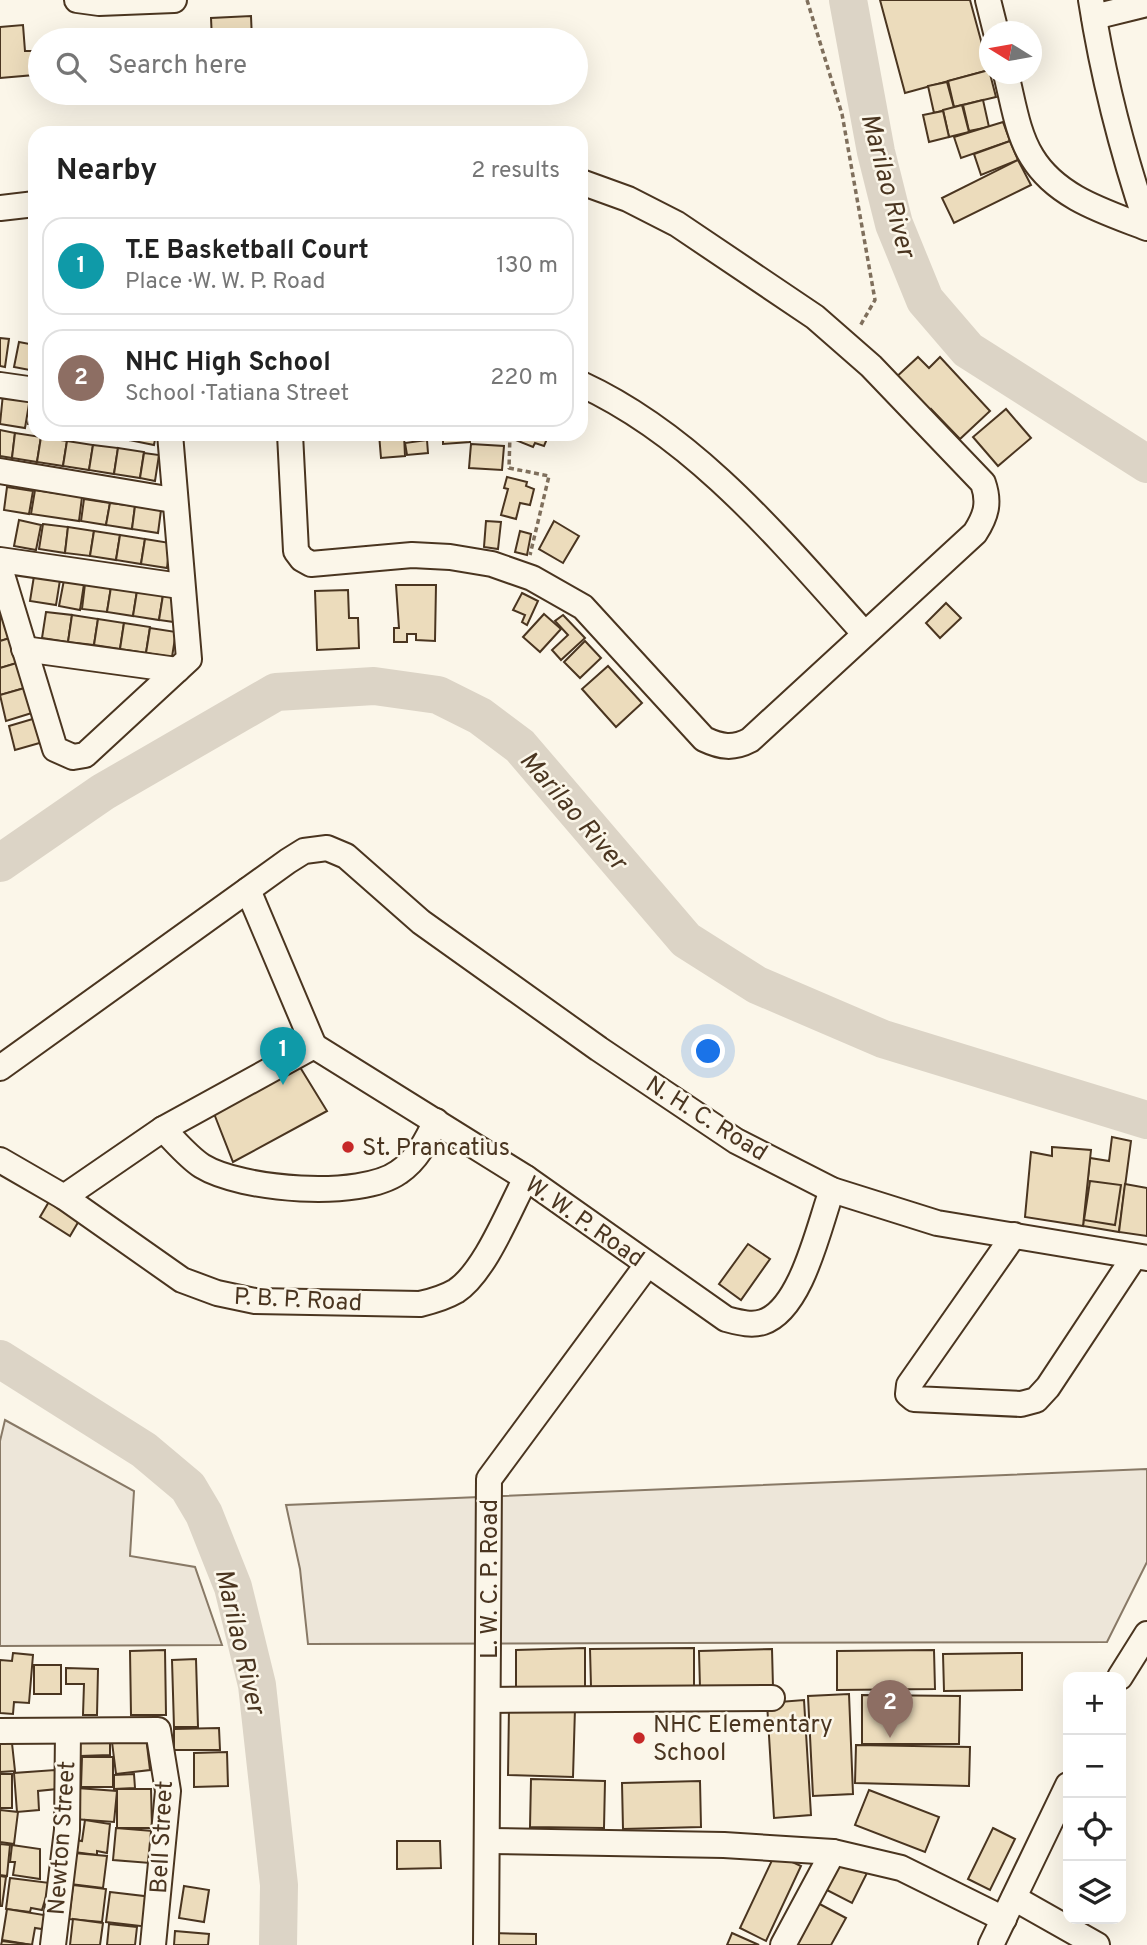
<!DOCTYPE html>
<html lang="en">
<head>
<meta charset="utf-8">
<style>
	body { margin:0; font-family:Overpass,sans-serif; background:#f6f6f6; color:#222 }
	.controls { position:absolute; right:21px; bottom:21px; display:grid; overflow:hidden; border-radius:14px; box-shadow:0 7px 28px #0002 }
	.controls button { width:63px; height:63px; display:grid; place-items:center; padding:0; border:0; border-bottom:2px solid #e0e0e0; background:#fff; color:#222; font:35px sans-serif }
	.compass { position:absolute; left:979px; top:21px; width:63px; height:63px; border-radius:50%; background:#fff; box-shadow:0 7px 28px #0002; rotate:281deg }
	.you { position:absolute; left:709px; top:1052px; width:24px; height:24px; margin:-18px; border:5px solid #fff; border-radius:50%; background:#1a73e8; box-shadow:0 0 0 10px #1a73e833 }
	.badge { display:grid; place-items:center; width:46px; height:46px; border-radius:50%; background:#ea580c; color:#fff; font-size:23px; font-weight:700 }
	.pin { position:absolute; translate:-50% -58px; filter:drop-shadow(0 2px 4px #0008) }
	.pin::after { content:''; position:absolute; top:37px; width:24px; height:21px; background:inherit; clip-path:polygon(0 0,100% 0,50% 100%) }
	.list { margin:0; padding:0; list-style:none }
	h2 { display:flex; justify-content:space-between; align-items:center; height:91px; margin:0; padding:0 28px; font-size:30px }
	h2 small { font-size:23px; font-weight:400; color:#767676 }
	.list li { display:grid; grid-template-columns:46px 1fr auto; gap:21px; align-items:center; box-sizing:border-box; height:98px; margin:0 14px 14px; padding:0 14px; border:2px solid #e0e0e0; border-radius:21px }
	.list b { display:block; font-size:26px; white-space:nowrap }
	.list p { margin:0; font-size:23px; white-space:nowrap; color:#767676 }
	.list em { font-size:23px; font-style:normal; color:#767676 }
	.icon { flex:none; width:38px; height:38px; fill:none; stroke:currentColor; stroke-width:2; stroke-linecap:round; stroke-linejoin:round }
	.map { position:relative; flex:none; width:1147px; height:1945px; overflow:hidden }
	.search { position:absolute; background:#fff; box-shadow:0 7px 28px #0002; left:28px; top:28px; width:560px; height:77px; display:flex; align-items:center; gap:18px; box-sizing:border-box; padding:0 24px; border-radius:38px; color:#767676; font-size:26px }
	.panel { position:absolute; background:#fff; box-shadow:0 7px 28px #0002; left:28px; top:126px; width:560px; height:315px; border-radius:21px }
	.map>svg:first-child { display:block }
	.green { fill:#ede6d9; stroke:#887966; stroke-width:2 }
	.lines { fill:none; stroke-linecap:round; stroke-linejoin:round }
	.river { stroke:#dcd4c6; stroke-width:38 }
	.building { fill:#ecdcbc; stroke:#4a3520; stroke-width:2 }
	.minor-casing { stroke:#4a3520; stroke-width:28 }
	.path { stroke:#7f6f5c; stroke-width:3.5; stroke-dasharray:5 3.5; stroke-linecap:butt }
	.minor { stroke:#fbf6e9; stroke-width:24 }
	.poi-dot { fill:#c62828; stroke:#fbf6e9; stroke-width:2.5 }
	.labels { text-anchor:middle; stroke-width:5; stroke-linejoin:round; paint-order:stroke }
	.street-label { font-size:24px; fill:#4a3520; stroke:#fbf6e9 }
	.poi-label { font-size:24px; fill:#4a3520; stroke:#fbf6e9; text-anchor:start }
	.water-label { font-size:26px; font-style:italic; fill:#4a3520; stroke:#fbf6e9 }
</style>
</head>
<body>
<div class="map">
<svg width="1147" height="1945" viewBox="0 0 1147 1945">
	<rect width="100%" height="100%" fill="#fbf6e9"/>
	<g class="green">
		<polygon points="5,1420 134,1491 130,1556 195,1567 222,1645 0,1646 0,1441"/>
		<polygon points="1147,1469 1147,1562 1107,1642 308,1644 300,1569 286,1505"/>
	</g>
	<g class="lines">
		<g class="river">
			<polyline points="848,0 876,152 894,224 925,300 968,350 1147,464"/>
			<polyline points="0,863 103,792 276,692 374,686 438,695 480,716 520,746 686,940 757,985 883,1039 1147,1120"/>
			<polyline points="0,1359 144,1450 188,1487 204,1514 233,1587 257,1685 279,1885 278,1945"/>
		</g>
	</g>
	<g class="building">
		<polygon points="880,0 970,0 989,70 905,93"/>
		<polygon points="251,16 252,40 212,40 211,18"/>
		<polygon points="23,25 25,51 32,51 34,75 0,78 0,27"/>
		<polygon points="177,33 178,40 138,40 138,37"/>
		<polygon points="134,37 134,40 101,40 101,38"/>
		<polygon points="989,70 996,97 954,107 948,81"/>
		<polygon points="947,82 954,108 934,113 928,86"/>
		<polygon points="983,100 989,127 969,131 963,105"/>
		<polygon points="962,105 969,132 949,137 943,110"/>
		<polygon points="943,111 949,137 929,142 923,115"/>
		<polygon points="1003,122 1010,141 961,158 954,137"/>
		<polygon points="1010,141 1018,160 981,175 974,154"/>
		<polygon points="1018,160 1031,185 954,223 942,198"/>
		<polygon points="0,338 9,339 5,367 0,366"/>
		<polygon points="19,342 35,345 35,371 14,367"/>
		<polygon points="918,357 929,368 940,357 990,411 960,439 931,409 925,415 893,380"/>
		<polygon points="3,394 30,398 25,428 0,424"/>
		<polygon points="33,400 35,400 35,425 28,424"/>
		<polygon points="1006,409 1031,438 998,466 973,437"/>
		<polygon points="0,430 15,433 12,458 0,456"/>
		<polygon points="15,433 41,437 37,462 12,458"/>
		<polygon points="105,434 130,434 129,440"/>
		<polygon points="130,434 156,434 154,445 129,440"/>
		<polygon points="379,434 404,434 405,456 381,458"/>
		<polygon points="443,434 469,434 470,442 443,444"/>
		<polygon points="515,434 549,434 544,446 535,443 533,447 513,439"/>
		<polygon points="41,437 67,441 63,466 37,462"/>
		<polygon points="427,440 428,453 407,455 405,443"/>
		<polygon points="67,441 93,445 89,470 63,466"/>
		<polygon points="471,444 504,446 502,470 469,468"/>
		<polygon points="93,445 118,448 114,474 89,470"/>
		<polygon points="118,448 144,452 140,478 114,474"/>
		<polygon points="144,453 159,455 155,481 140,478"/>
		<polygon points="507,477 527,482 526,486 534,489 530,505 520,503 516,519 501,515 508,489 504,488"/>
		<polygon points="7,487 33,491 29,514 4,510"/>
		<polygon points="35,490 82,497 79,521 31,514"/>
		<polygon points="84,499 110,503 106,525 81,521"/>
		<polygon points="110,503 135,506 132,529 106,525"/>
		<polygon points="135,506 161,510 158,533 132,529"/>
		<polygon points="19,520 41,525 36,550 14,546"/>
		<polygon points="486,521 501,522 498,549 484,547"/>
		<polygon points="554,521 579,536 563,563 539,549"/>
		<polygon points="43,524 68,527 65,553 39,549"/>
		<polygon points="68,527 94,531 90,556 65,553"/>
		<polygon points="94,531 120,535 116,560 90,556"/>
		<polygon points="520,531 531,534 527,555 515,552"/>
		<polygon points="120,535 145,539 141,564 116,560"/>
		<polygon points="145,539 170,543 167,568 141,564"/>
		<polygon points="34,576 60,580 56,605 30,601"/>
		<polygon points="64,580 84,584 80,610 59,606"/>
		<polygon points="85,584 111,587 107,612 82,609"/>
		<polygon points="396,585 436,585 435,641 416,640 416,634 407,634 407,642 394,642 394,628 399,628"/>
		<polygon points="111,587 137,591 133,616 107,612"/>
		<polygon points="348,590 349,618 358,618 359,648 317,650 315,591"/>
		<polygon points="137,591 163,595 159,620 133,616"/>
		<polygon points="522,593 538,601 527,625 522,622 525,615 513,610"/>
		<polygon points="163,595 177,597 174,622 159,620"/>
		<polygon points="946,603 961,618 940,638 926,623"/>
		<polygon points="46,612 72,615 68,642 42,638"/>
		<polygon points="6,613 13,637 0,641 0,614"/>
		<polygon points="544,614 561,629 540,652 523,637"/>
		<polygon points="72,615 98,619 94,645 68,642"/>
		<polygon points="563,615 585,638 561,660 552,650 568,635 555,621"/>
		<polygon points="98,619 124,623 120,649 94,645"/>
		<polygon points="124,623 150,627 146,653 120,649"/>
		<polygon points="150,628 176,632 172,657 146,653"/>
		<polygon points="13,637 20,662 0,668 0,641"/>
		<polygon points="585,641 601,658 580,678 564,662"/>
		<polygon points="20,662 28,687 0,695 0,668"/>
		<polygon points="608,666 642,703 616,727 582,689"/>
		<polygon points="28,687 35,712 6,721 0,695"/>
		<polygon points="36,718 43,742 15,750 9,726"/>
		<polygon points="295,1059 327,1111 233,1162 213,1111"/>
		<polygon points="1112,1137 1131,1141 1119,1232 1083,1226 1090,1158 1109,1161"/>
		<polygon points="1052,1147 1091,1150 1083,1226 1025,1217 1031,1152 1052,1156"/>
		<polygon points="1090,1181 1121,1185 1115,1225 1084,1220"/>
		<polygon points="1125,1184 1147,1188 1147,1236 1119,1232"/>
		<polygon points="50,1200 80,1219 70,1236 40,1217"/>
		<polygon points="748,1244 770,1259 741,1300 719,1284"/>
		<polygon points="585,1648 585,1687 516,1688 516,1650"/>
		<polygon points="694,1648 694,1687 591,1687 590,1649"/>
		<polygon points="772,1649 773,1687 700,1688 699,1651"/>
		<polygon points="165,1650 166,1715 131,1715 130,1651"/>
		<polygon points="934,1650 935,1689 837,1690 837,1651"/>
		<polygon points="13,1653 33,1655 29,1703 14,1702 13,1714 0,1713 0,1660 12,1661"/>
		<polygon points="1022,1653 1022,1690 944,1691 943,1654"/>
		<polygon points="196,1659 198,1727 174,1727 172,1660"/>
		<rect x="34" y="1665" width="27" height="29"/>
		<polygon points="66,1668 98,1669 97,1715 83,1715 84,1684 66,1684"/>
		<polygon points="849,1694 853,1794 813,1796 808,1696"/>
		<polygon points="862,1695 960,1696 959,1744 862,1744"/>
		<polygon points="804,1700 811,1815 774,1818 767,1703"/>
		<polygon points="509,1707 575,1708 573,1777 508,1775"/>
		<polygon points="219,1728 220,1750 174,1750 174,1729"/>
		<polygon points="11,1734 15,1771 0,1772 0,1735"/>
		<polygon points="110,1735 110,1755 80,1756 80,1736"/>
		<polygon points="146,1737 150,1770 116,1774 112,1742"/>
		<polygon points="856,1745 970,1747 969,1786 855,1783"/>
		<polygon points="227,1752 228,1786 194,1787 194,1753"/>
		<polygon points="82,1757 113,1757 113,1787 81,1787"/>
		<polygon points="55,1770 57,1789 38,1791 39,1810 17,1812 14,1773"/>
		<rect x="0" y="1774" width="12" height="34"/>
		<polygon points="134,1774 135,1788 114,1789 114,1775"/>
		<polygon points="531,1779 605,1781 604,1828 530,1827"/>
		<polygon points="700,1781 701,1827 623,1829 622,1783"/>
		<polygon points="77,1788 117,1791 114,1822 74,1819"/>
		<polygon points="117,1789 151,1789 152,1828 117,1828"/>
		<polygon points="869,1790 939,1817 925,1852 855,1825"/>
		<polygon points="0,1810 18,1812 14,1844 0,1842"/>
		<polygon points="85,1820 110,1824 107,1853 97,1851 97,1855 74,1852 75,1840 82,1841"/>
		<polygon points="116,1828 153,1831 150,1863 113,1860"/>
		<polygon points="993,1828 1015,1839 990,1890 968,1879"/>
		<polygon points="397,1841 440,1841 441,1868 397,1869"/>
		<polygon points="0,1844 10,1845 7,1876 0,1875"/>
		<polygon points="12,1845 40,1849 40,1879 13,1875 15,1862 10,1862"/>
		<polygon points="74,1853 107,1856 103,1888 70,1884"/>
		<polygon points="775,1854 801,1866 766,1941 740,1928"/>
		<polygon points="835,1857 867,1873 852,1903 821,1887"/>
		<polygon points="0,1876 6,1877 2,1906 0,1906"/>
		<polygon points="10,1878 50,1883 42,1910 31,1908 30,1912 6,1909"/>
		<polygon points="73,1885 106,1889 102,1922 69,1919"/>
		<polygon points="184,1886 209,1890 204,1922 179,1918"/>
		<polygon points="110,1892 152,1897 149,1927 106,1922"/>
		<polygon points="814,1901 846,1918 831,1945 790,1945"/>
		<polygon points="7,1909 50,1916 48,1930 35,1928 32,1945 2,1940"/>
		<polygon points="73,1919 103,1923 100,1945 70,1945"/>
		<polygon points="109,1924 137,1927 135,1945 107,1945"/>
		<polygon points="175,1931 209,1934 208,1945 174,1945"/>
		<polygon points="491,1933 536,1934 536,1945 490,1945"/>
		<polygon points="732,1933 759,1945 727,1945"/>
		<polygon points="2,1941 33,1945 1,1945"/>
	</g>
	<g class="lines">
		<defs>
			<g id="minor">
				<polyline points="77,0 99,3 174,0"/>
				<polyline points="988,0 996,32"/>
				<path d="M1091 0C1103 77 1122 151 1147 225"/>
				<polyline points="1094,17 1147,4"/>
				<path d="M1006 74C1013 101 1017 133 1032 157 1057 198 1106 212 1147 228"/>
				<polyline points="0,208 35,204"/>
				<path d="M581 384C696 437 781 541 864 633"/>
				<polyline points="0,385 35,390"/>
				<path d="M290 434 296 551 302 559 311 564 412 555 450 557 492 564 532 578 583 607 704 739C721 747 733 749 750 740L975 533C986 516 990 503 983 483L871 366 815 317 677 224 628 199 581 182"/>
				<polyline points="0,471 173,500"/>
				<polyline points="0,560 180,586"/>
				<polyline points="0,568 55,749 73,757 85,755 189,659 170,434"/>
				<polyline points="24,649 177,670"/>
				<polyline points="248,890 314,1046"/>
				<polyline points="0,1068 288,861 304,851 327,848 346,856 421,922 599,1049 736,1141 832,1190 937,1223 1147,1258"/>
				<path d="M163 1129C175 1141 188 1157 202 1166 241 1190 360 1200 399 1172 417 1160 427 1140 436 1121"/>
				<path d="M0 1160 64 1197 182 1280 217 1293 255 1301 420 1304C433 1301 444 1298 456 1291 485 1272 509 1210 526 1178"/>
				<path d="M64 1197 163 1129 314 1046 526 1178 726 1319C738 1322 751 1326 763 1322 802 1309 819 1225 832 1190"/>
				<polyline points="1014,1235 909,1385 908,1394 914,1399 1021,1404 1036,1400 1048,1387 1134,1257"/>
				<polyline points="1120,1677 1147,1634"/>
				<polyline points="488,1700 772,1698"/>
				<polyline points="0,1731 158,1730 168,1791 153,1945"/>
				<polyline points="488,1841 724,1845 833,1852 901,1868 1004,1919"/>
				<polyline points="1014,1898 1097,1945"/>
				<polyline points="53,1945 67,1830 68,1731"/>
				<polyline points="486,1945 489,1479 647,1265"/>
				<polyline points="783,1945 833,1852"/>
				<polyline points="991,1945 1068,1785"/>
			</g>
		</defs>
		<use href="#minor" class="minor-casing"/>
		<g class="path">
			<polyline points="807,0 842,114 875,300 860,326"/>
			<polyline points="510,434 509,468 549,476 530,555"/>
		</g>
		<use href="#minor" class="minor"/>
	</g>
	<g class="poi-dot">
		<circle cx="348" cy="1147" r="7"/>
		<circle cx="639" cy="1738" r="7"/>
	</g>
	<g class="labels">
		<g class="street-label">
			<text transform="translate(707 1118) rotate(32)" y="8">N. H. C. Road</text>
			<text transform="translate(585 1221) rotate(35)" y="8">W. W. P. Road</text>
			<text transform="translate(298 1299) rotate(3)" y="8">P. B. P. Road</text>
			<text transform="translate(489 1579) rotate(-90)" y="8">L. W. C. P. Road</text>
			<text transform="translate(161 1837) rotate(-87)" y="8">Bell Street</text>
			<text transform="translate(61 1838) rotate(-86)" y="8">Newton Street</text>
		</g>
		<g class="poi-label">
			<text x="362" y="1155">St. Prancatius</text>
			<text x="653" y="1732">NHC Elementary<tspan x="653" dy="28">School</tspan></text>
		</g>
		<g class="water-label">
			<text transform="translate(889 185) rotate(75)" y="9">Marilao River</text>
			<text transform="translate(574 810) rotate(49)" y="9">Marilao River</text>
			<text transform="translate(241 1641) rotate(77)" y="9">Marilao River</text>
		</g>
	</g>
</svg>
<div class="controls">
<button>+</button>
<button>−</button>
<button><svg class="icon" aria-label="locate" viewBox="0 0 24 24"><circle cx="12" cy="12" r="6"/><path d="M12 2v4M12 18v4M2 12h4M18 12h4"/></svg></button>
<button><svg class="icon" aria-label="layers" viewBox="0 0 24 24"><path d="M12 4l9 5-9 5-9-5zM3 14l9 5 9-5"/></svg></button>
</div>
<svg class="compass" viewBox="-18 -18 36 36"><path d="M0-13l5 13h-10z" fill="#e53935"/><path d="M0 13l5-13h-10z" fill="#767676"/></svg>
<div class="you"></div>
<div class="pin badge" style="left:283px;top:1085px;background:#0f9aa8">1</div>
<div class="pin badge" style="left:890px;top:1738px;background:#8d6e63">2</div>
<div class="search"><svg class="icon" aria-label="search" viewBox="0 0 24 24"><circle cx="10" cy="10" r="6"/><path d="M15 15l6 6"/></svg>Search here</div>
<section class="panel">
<h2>Nearby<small>2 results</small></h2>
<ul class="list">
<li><span class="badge" style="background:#0f9aa8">1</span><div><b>T.E Basketball Court</b><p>Place · W. W. P. Road</p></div><em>130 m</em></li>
<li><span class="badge" style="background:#8d6e63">2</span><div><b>NHC High School</b><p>School · Tatiana Street</p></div><em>220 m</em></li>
</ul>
</section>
</div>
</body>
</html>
